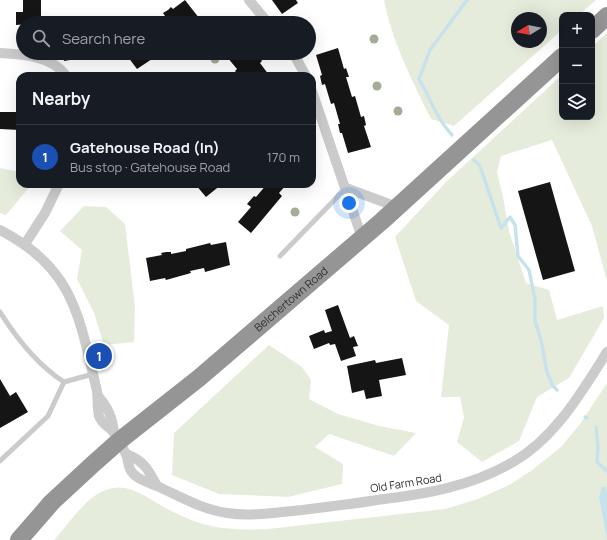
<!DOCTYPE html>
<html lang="en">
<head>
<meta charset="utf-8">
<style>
	body { margin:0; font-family:Manrope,sans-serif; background:#242831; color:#f1f3f6 }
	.controls { position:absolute; right:12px; top:12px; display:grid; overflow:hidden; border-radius:8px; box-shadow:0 4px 16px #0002 }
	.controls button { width:36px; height:36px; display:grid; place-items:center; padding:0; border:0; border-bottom:1px solid #363941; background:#171b24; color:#f1f3f6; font:20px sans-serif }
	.compass { position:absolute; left:511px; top:12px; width:36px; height:36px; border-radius:50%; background:#171b24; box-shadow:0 4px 16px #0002; rotate:260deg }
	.you { position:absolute; left:349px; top:203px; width:14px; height:14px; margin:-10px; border:3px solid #fff; border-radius:50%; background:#1a73e8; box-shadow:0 0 0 6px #1a73e833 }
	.badge { display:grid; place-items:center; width:26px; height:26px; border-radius:50%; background:#0b8043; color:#fff; font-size:13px; font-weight:700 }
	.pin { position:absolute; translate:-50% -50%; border:2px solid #fff; box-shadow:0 1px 4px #0006 }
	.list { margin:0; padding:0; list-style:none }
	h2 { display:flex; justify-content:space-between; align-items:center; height:52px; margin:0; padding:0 16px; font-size:17px }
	h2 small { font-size:13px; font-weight:400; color:#9ea1a6 }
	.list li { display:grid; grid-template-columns:26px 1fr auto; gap:12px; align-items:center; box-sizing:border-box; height:64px; padding:0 16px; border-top:1px solid #363941 }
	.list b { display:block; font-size:15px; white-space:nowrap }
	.list p { margin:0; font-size:13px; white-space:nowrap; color:#9ea1a6 }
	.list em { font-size:13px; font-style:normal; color:#9ea1a6 }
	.icon { flex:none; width:22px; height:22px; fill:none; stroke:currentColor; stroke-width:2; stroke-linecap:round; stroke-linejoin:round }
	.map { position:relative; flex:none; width:607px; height:540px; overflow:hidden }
	.search { position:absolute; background:#171b24; box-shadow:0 4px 16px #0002; left:16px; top:16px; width:300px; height:44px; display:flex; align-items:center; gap:10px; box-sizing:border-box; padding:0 14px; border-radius:22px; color:#9ea1a6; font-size:15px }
	.panel { position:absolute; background:#171b24; box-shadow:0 4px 16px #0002; left:16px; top:72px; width:300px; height:116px; border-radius:12px }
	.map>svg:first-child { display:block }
	.green { fill:#e6ecdc; fill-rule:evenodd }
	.water { fill:#c8e2eb }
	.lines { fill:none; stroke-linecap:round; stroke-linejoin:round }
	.stream { stroke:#c8e2eb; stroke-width:3.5 }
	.building { fill:#151515 }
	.lane { stroke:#cbcbcb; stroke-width:5 }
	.street { stroke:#cbcbcb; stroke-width:10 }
	.highway { stroke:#959595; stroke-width:18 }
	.tree { fill:#a3ad94 }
	.labels { text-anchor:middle; stroke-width:4; stroke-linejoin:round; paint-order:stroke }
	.street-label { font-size:11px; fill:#2e2e2e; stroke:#fff }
</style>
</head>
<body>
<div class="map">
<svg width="607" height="540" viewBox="0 0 607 540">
	<rect width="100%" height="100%" fill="#fff"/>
	<g class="green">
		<path d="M384 0H596L579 15H562V30L454 126 431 119C412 80 392 42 384 0ZM517 18H541V42H517Z"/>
		<polygon points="607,33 607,281 592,226 552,140 501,156 497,172 503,197 509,231 526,283 549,290 557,320 603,306 604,318 569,378 537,397 519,441 482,462 457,442 464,417 460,397 441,397 449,325 416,301 395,237 447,181 562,75 562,117 592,117 592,47"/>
		<polygon points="0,168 20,172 20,184 32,184 6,215 0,213"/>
		<polygon points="84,206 106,207 125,224 135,307 134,342 104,345 94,313 77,279 82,250 60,231"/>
		<polygon points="269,345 302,367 311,380 309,399 338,414 379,426 416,433 394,456 329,434 315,447 343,464 342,484 288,497 219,494 172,475 174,433"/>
		<path d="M607 383V540H54C67 526 84 500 101 492 126 480 142 495 162 506 177 514 191 521 207 525 227 530 248 530 268 529L445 509 478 499 511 484 532 470 561 447 580 424Z"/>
	</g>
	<polygon class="water" points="602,486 607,488 607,539 599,497"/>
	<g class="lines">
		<g class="stream">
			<path d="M452 135C436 118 431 99 419 79L430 50 467 0"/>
			<polyline points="474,160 480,166 501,228 510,217 515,225 518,256 529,270 535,299 535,321 541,340 547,372 553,386 557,390"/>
			<polyline points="585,417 587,418"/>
			<polyline points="596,427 598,447 597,462 607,471"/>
		</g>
	</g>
	<g class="building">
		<polygon points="23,0 41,0 41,23 16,25 16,12 23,12"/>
		<polygon points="185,0 199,18 192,23 156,23 165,16 163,13 168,10 171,7 173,9"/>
		<polygon points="272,0 296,0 298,3 282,14"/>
		<polygon points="338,48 344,69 346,68 349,77 346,77 352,97 355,96 361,117 364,116 366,125 364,126 371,147 348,153 342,133 340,133 338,124 340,124 334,103 331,104 325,84 322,85 320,76 322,75 316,55"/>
		<polygon points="63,53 75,53 76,59 64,61"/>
		<polygon points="125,53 156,53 158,55 137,69"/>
		<polygon points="232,53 252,53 254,55 256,53 262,61 260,63 269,75 272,72 275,76 239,76 235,71 237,69 227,57"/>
		<polygon points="0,112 20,112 20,130 0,129"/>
		<polygon points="550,182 575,271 543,280 518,191"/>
		<polygon points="195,184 222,184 206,197"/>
		<polygon points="267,184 287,184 279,193 282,196 251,233 238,222 251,207 247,204 254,196 256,197"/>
		<polygon points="226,242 230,265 205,272 204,268 190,271 191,273 166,280 165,278 150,281 146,258 162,255 161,253 166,252 171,252 171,254 186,251 186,249 210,243 211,245"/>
		<polygon points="338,305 350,338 354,336 358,346 353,347 356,356 341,361 335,344 330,345 329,343 314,349 309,336 324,330 325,333 332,331 325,310"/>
		<polygon points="402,358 406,375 379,380 382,396 366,399 364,390 352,393 347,366 375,360 376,363"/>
		<polygon points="0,379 10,396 16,392 28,412 0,428"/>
	</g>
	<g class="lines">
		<g class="lane">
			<polyline points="280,256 345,189"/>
			<path d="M0 312C17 339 38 365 64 382L48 416 0 461"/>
			<polyline points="64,382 93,374"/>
		</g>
		<g class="street">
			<polyline points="249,0 268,23"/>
			<path d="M0 53C22 54 53 56 66 76"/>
			<polyline points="293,53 306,76"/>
			<polyline points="312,91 362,238"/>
			<polyline points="346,188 397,207"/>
			<path d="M0 230C74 268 79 316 97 391 98 399 97 408 99 416 102 425 110 427 115 434 119 441 124 449 127 457 128 460 128 465 130 469 135 479 147 482 157 486 181 497 201 509 227 513 252 517 278 512 302 510 327 507 352 504 377 500 425 494 470 487 513 462 555 438 581 393 607 352"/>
			<polyline points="25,244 45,213 59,184"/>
			<path d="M98 396C108 408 112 416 114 432"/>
			<path d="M126 454C144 461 148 469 157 486"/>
		</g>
		<g class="highway">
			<polyline points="592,30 607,16"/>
			<path id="s1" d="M19 540 52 502 92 465 119 441 199 378 382 221 562 57"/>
		</g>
	</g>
	<g class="tree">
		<circle cx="374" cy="39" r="4.5"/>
		<circle cx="215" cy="59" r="4.5"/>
		<circle cx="377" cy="86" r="4.5"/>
		<circle cx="398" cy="111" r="4.5"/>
		<circle cx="295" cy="212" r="4.5"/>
	</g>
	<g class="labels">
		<g class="street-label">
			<text dy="4" stroke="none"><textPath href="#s1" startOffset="364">Belchertown Road</textPath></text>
			<text transform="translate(406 483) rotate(-9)" y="4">Old Farm Road</text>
		</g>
	</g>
</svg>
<div class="controls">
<button>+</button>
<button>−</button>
<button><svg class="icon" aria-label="layers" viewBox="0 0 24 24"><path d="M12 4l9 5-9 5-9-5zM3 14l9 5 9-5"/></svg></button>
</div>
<svg class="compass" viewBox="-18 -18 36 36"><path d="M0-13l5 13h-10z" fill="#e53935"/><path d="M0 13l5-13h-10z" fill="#9ea1a6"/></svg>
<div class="you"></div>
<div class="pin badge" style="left:99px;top:356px;background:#1a4fb4">1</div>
<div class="search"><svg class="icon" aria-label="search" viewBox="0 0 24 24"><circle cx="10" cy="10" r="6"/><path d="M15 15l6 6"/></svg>Search here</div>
<section class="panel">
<h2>Nearby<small></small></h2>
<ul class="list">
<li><span class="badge" style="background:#1a4fb4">1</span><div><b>Gatehouse Road (In)</b><p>Bus stop · Gatehouse Road</p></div><em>170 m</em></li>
</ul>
</section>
</div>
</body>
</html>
